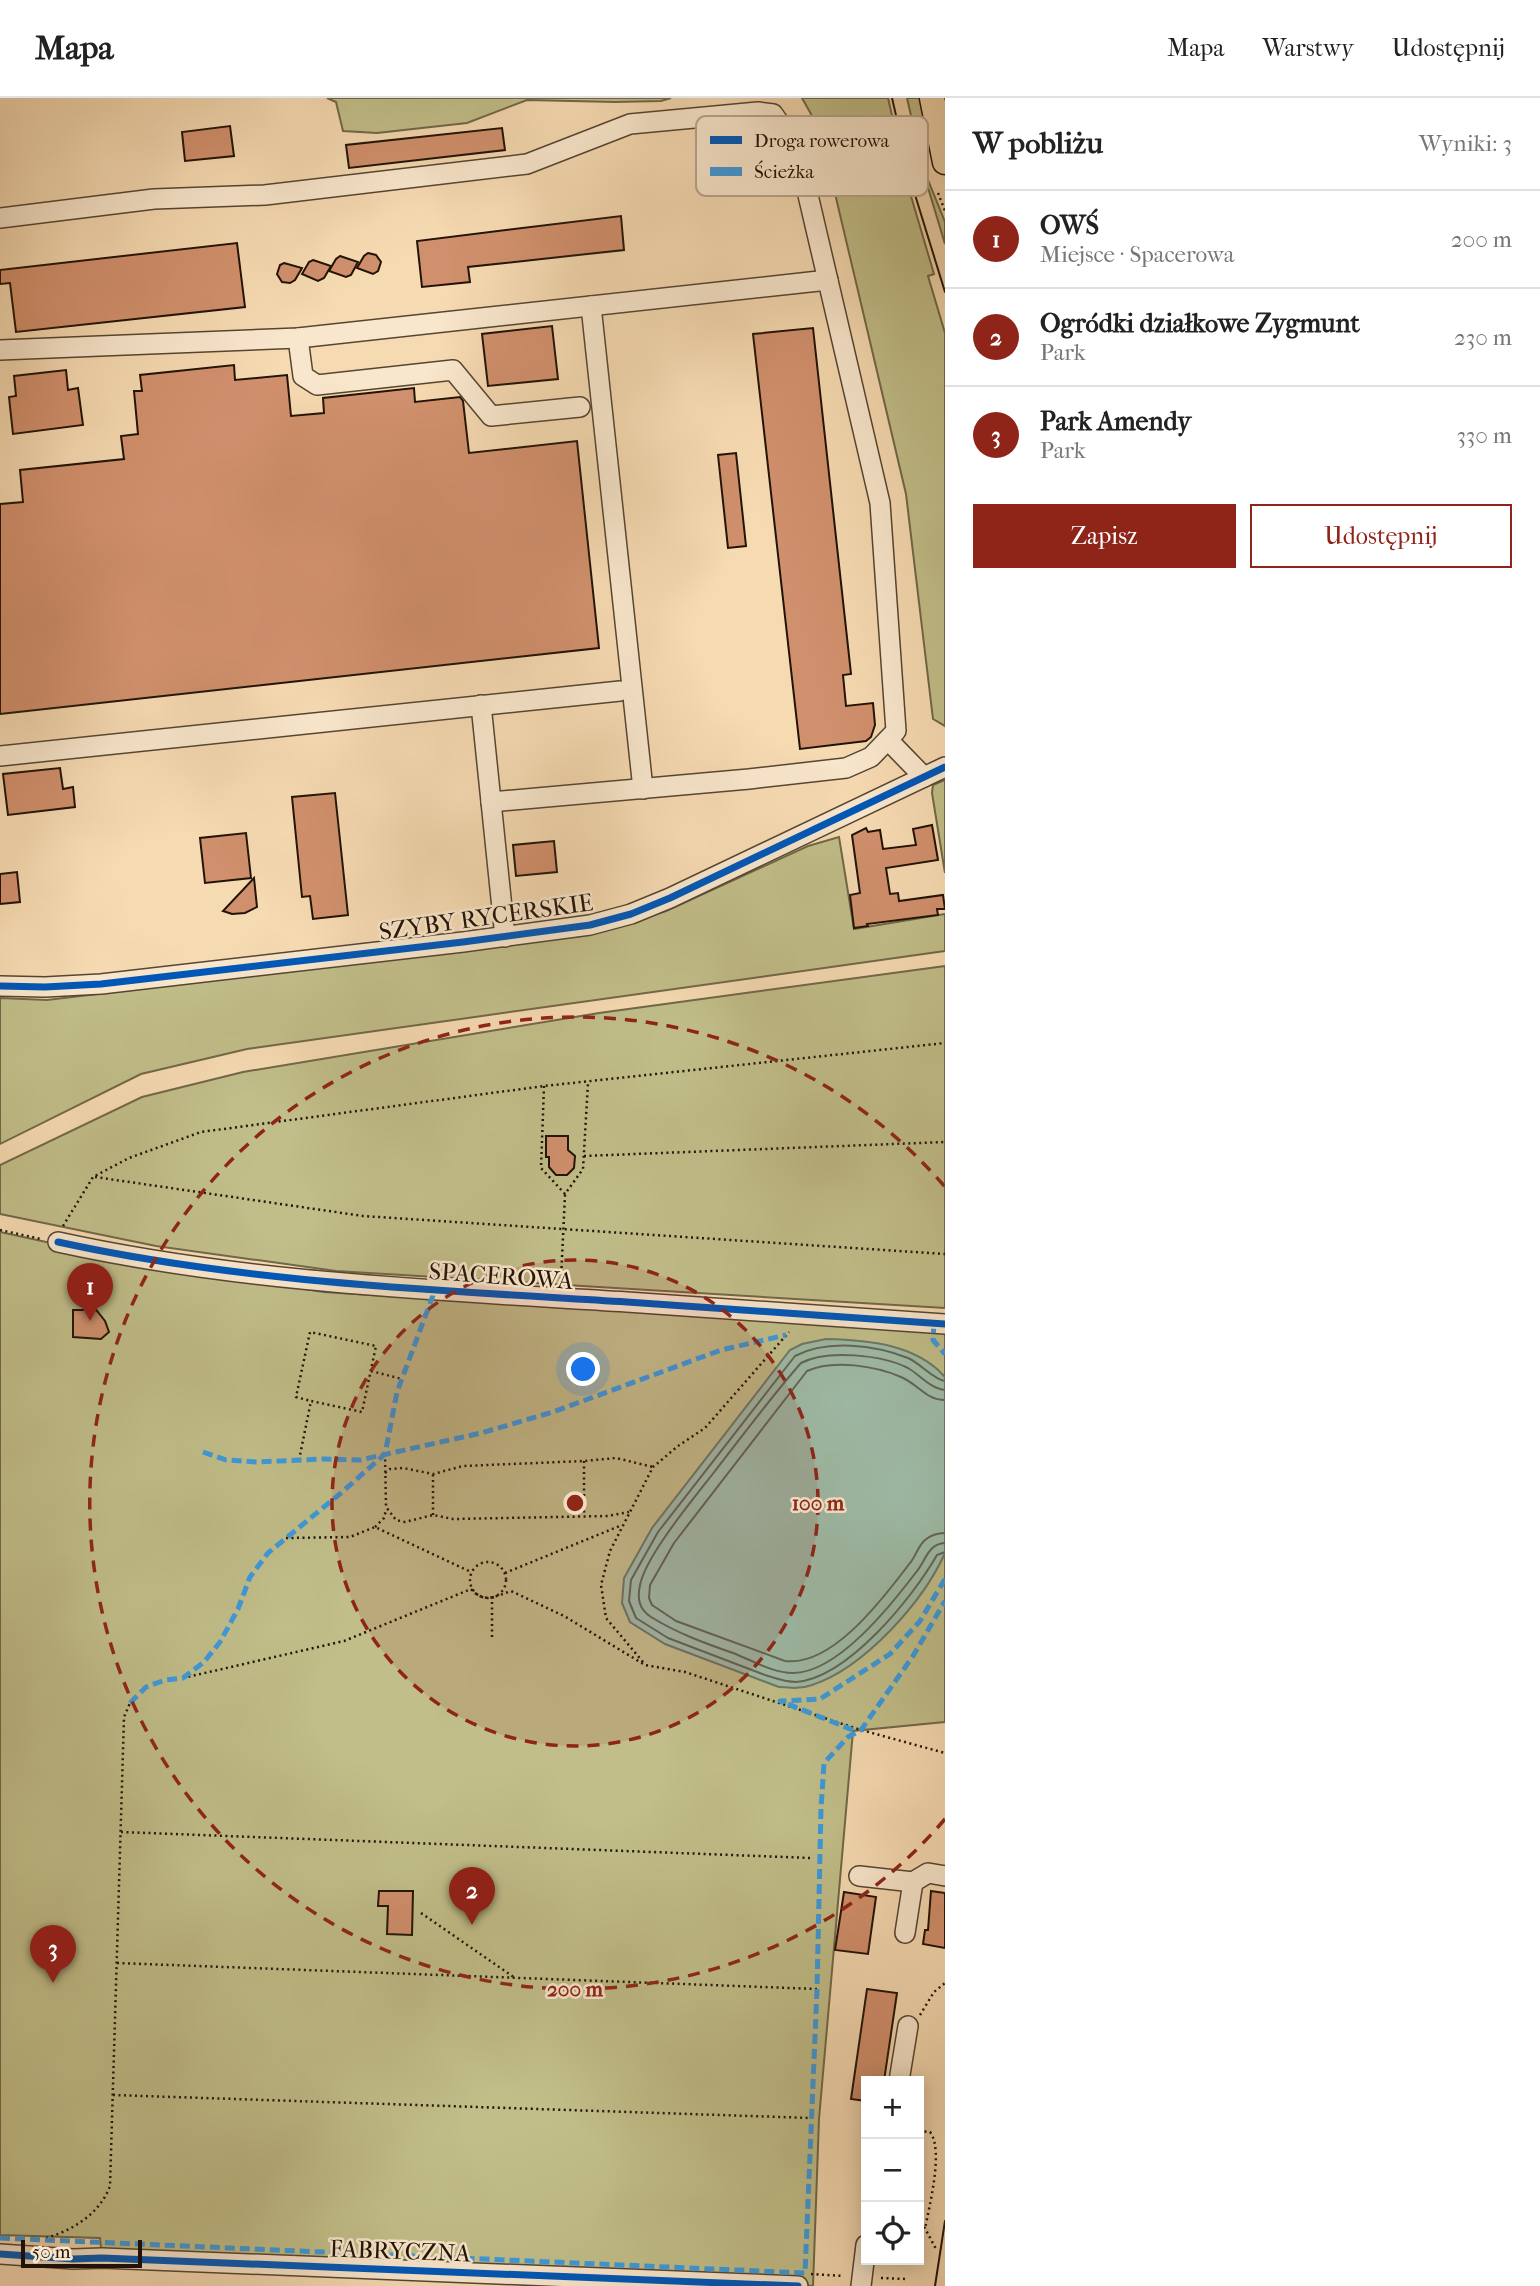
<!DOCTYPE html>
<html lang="pl">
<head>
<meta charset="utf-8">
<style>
	body { margin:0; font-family:"IM FELL French Canon",serif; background:#f6f6f6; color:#222 }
	.controls { position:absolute; right:21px; bottom:21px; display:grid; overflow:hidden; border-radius:0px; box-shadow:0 4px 18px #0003 }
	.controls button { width:63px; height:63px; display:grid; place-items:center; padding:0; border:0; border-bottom:2px solid #e0e0e0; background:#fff; color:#222; font:35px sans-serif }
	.scale { position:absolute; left:21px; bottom:18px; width:121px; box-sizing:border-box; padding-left:7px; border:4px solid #211307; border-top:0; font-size:19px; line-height:24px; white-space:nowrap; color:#211307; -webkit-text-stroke:5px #f9e7cd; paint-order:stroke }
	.you { position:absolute; left:584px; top:1272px; width:24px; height:24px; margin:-18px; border:5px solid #fff; border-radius:50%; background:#1a73e8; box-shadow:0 0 0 10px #1a73e833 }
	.badge { display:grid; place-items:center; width:46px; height:46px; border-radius:50%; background:#8f2418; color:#fff; font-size:23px; font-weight:700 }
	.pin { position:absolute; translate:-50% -58px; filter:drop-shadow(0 2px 4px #0008) }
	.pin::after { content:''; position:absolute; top:37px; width:24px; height:21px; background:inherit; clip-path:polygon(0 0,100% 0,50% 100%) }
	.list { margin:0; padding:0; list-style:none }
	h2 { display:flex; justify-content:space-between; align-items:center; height:91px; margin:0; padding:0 28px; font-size:30px }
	h2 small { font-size:23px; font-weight:400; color:#767676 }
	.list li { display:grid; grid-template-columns:46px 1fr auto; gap:21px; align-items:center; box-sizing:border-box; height:98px; padding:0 28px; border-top:2px solid #e0e0e0 }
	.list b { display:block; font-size:26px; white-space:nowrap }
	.list p { margin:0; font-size:23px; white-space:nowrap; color:#767676 }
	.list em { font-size:23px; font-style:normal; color:#767676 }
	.actions { display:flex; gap:14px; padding:21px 28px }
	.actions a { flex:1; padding:16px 0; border:2px solid #8f2418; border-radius:0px; text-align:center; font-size:24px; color:#8f2418 }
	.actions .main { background:#8f2418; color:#fff }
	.icon { flex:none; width:38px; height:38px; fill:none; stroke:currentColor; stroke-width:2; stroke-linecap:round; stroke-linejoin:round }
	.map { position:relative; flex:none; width:945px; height:2188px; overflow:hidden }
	header { display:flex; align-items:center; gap:42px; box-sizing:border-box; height:98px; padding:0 35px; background:#fff; border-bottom:2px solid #e0e0e0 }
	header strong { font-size:33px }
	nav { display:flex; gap:38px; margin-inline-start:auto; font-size:24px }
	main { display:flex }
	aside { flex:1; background:#fff }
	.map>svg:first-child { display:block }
	.green { fill:#c1be89; stroke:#716848; stroke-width:2 }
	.water { fill:#9ebba7; stroke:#6c7867; stroke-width:2 }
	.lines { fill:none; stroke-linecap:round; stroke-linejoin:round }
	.shore { stroke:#606757; stroke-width:2 }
	.building { fill:#d1906d; stroke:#211307; stroke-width:2 }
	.minor-casing { stroke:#564532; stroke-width:22 }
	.major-casing { stroke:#211307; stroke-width:27 }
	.path { stroke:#211307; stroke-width:2.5; stroke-dasharray:2 3.5; stroke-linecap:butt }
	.minor { stroke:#f9e7cd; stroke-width:19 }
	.major { stroke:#f6dab2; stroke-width:24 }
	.tram { stroke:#211307; stroke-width:2 }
	.quiet { stroke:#3c9add; stroke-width:5; stroke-dasharray:10 5; stroke-linecap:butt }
	.cycleway-casing { stroke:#f9e7cd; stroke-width:11 }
	.cycleway { stroke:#0057b8; stroke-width:7 }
	.ring { fill:none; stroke:#8f2418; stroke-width:3.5; stroke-dasharray:12 9 }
	.labels { text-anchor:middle; stroke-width:5; stroke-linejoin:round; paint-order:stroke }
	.street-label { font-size:24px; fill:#211307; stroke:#f9e7cd }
	.key { fill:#f9e7cd; stroke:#b8a792; stroke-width:2 }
	.key-label { font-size:19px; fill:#211307 }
	.centre { fill:#8f2418; stroke:#f9e7cd; stroke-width:3.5 }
	.ring-label { font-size:21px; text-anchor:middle; font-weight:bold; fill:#8f2418; stroke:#f9e7cd; stroke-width:5; stroke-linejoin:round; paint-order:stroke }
</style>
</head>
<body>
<header>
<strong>Mapa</strong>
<nav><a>Mapa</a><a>Warstwy</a><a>Udostępnij</a></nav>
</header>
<main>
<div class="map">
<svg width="945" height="2188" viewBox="0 0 945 2188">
	<rect width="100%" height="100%" fill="#f6dab2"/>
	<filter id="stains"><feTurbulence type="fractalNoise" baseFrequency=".00286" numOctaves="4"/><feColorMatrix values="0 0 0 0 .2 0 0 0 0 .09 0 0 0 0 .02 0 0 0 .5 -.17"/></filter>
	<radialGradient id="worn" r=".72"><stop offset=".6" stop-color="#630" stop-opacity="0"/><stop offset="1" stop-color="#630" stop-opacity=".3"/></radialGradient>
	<g class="green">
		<polygon points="327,0 671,0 661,3 615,4 527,2 467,25 377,35 343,33 336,4"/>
		<polygon points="802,0 888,0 908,88 934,176 928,178 945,235 945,628 933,621 906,396 820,32"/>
		<polygon points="907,0 923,0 927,43 918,46 926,77 945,124 945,146 926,83"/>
		<polygon points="945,682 945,775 932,695 933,687"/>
		<polygon points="839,739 854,831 945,816 945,853 247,951 141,976 0,1046 0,900 47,902 461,853 594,835 666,813 808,748"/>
		<polygon points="945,868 945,1210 336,1173 156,1148 0,1116 0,1067 142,999 243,974 599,915"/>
		<polygon points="0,1134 148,1166 324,1194 945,1233 945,1624 853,1633 819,2021 813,2188 102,2160 100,2140 0,2137"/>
	</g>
	<path class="water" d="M826 1241C868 1242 916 1246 945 1279V1455C923 1504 864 1570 812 1587 801 1591 791 1590 779 1589L665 1546 630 1524 622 1505 624 1480 652 1430 790 1252 802 1246Z"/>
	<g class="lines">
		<g class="shore">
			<path d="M945 1283C934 1282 920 1265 908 1260 875 1247 827 1241 795 1258L658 1434 631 1482 629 1503 636 1520 668 1540 765 1577C775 1580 785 1584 796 1584 848 1580 913 1499 937 1457L945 1454"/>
			<path d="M945 1292C931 1291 920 1277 908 1270 882 1257 827 1251 801 1265 771 1299 743 1337 715 1373 695 1399 646 1457 640 1487 637 1501 639 1511 651 1519 677 1535 704 1545 733 1555 751 1562 773 1575 793 1575 838 1575 892 1506 917 1473 926 1462 928 1446 945 1445"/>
			<path d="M945 1302C926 1302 918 1286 901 1279 876 1268 833 1261 807 1273L674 1445 650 1487 649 1500 652 1507 676 1523 785 1563C833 1569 884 1499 910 1465 916 1458 918 1448 925 1442 931 1437 937 1435 945 1435"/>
		</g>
	</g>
	<g class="building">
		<polygon points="230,28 234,58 185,63 182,34"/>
		<polygon points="502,30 505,52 349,70 346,47"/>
		<polygon points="621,118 624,152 468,169 470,184 422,189 417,143"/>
		<polygon points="237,145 245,209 16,234 10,185 0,186 0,172"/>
		<polygon points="368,155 376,157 381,164 378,173 373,176 357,170 364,158"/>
		<polygon points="340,158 358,164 351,177 346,179 329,173 336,161"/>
		<polygon points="313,162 331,168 324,180 318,183 302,176 309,164"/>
		<polygon points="284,165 302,170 295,182 290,185 282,184 277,176 280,167"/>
		<polygon points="552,228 558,281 488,288 482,236"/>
		<polygon points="813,230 851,576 843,577 846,608 873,605 875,627 871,639 866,643 800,651 753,236"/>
		<polygon points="234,267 235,282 287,277 291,318 324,315 323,300 414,290 415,304 460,299 463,303 469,355 577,343 599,550 0,616 0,406 23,404 20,372 124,361 121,338 138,336 134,293 142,293 140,277"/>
		<polygon points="66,272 68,292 78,290 83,327 13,336 9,299 16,298 14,278"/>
		<polygon points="736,355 746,448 728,450 718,357"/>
		<polygon points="60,670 63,691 73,689 75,709 8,717 3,676"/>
		<polygon points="335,695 348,817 313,821 310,798 302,799 292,699"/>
		<polygon points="932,727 938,762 886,770 890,796 898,795 899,803 943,797 945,811 937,811 938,817 867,826 868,828 854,830 850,797 860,795 852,737 866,730 868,734 880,732 883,751 916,747 913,731"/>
		<polygon points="246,735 251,780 205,785 200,740"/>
		<polygon points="554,743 557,774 516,778 513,747"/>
		<polygon points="17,774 20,804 0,806 0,776"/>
		<polygon points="254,780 257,809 245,815 232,816 223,813"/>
		<polygon points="546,1038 568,1038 568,1052 575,1058 574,1070 567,1077 556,1077 549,1069 549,1059 546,1059"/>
		<polygon points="90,1204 105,1223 109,1234 101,1241 73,1239 73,1212 83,1212"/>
		<polygon points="379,1793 413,1793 412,1837 387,1836 388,1808 378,1808"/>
		<polygon points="931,1793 945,1795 945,1850 923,1846 925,1832 928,1832"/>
		<polygon points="844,1794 876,1799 868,1856 835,1852"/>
		<polygon points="867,1891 897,1895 884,1983 866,1983 866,2003 851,2001"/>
	</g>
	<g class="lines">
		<defs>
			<g id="minor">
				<polyline points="0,120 154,101 265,97 527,66 630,26 758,14 773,16 797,50 880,405 896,633 871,659 846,670 749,681 491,704"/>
				<polyline points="591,208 643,691"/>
				<polyline points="298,240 303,278 317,287 453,272 491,318 580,309"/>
				<polyline points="0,252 298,240 828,182"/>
				<polyline points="481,607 505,839"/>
				<polyline points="888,642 924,679"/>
				<polyline points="0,658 620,593"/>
				<polyline points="0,888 45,889 101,886 463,844 590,827 631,816 670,800 945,669"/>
				<path d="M58 1144C245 1185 437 1192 627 1204 733 1211 839 1219 945 1226"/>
				<polyline points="859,1778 913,1784 928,1775 945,1778"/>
				<polyline points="905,1835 913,1784"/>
				<polyline points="899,1983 908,1928"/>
				<polyline points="0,2156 73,2161 102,2160 798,2188"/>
				<polyline points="861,2188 866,2147"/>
			</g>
			<polyline id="major" points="932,0 945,64"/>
		</defs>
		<use href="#minor" class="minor-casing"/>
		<use href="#major" class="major-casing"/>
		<g class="path">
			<polyline points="938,95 945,113"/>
			<polyline points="544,988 541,1070 565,1096 583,1071 588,985"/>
			<polyline points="584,1058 945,1044"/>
			<polyline points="95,1079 363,1118 945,1156"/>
			<polyline points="63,1128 93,1079 129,1060 201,1034 544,988 945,945"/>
			<polyline points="0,1132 41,1141"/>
			<polyline points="561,1181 565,1097"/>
			<polyline points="371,1273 402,1281"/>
			<polyline points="385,1356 386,1409 396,1422 405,1424 433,1417 453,1421 607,1418 629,1414"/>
			<polyline points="299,1362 311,1303 362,1314 376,1248 310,1234 296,1299 311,1303"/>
			<polyline points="584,1363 584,1418"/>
			<polyline points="385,1375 390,1371 403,1370 433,1376 463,1368 584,1363 616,1360 653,1369"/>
			<polyline points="433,1417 433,1376"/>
			<polyline points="375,1429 384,1420 386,1412"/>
			<polyline points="286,1440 350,1439 375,1429 471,1474"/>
			<circle cx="488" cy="1482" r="18"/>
			<polyline points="505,1475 622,1427"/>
			<polyline points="492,1539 492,1500"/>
			<polyline points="643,1564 606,1520 601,1487 610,1453 653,1369 678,1348 705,1330 789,1234"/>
			<path d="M183 1580 344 1543 471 1491C484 1506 496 1498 511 1493L564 1518 645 1567 685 1574 861 1632 945 1655"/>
			<polyline points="121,1734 811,1760"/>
			<polyline points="421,1815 515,1880"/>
			<polyline points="117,1865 817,1891"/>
			<polyline points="920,1917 934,1894 945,1885"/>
			<polyline points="113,1997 811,2020"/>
			<path d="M919 2033 930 2034C944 2052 929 2109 925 2131"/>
			<polyline points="919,2119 936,2151"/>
			<path d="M46 2140C74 2132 100 2115 110 2088L124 1619 130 1605"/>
			<polyline points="811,2176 843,2178"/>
			<polyline points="881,2180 907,2181"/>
		</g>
		<use href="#minor" class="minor"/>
		<use href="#major" class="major"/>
		<g class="tram">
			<polyline points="892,0 912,87 945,194"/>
			<polyline points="935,2188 945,2123"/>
		</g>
		<g class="quiet">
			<polyline points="934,1225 933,1242 945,1256"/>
			<polyline points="203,1354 226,1362 257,1364 324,1361 360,1362 481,1335 553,1314 721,1252 786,1237"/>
			<polyline points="130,1605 146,1589 165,1582 183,1580 204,1564 220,1544 238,1511 250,1479 268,1455 341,1395 385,1356 397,1294 435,1192"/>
			<polyline points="853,1632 780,1603 820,1601 890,1556 920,1523 945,1481"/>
			<polyline points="0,2140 805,2175 817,1891 821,1711 824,1665 848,1639 861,1632 913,1558 945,1503"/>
		</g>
		<defs>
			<g id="cycleway">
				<polyline points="0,888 45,889 101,886 463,844 590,827 631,816 670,800 945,669"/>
				<path d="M58 1144C245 1185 437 1192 627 1204 733 1211 839 1219 945 1226"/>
				<polyline points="0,2156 73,2161 102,2160 798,2188"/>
			</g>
		</defs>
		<use href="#cycleway" class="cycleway-casing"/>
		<use href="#cycleway" class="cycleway"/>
	</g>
	<circle cx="575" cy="1405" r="243" fill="#8f2418" fill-opacity=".12"/>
	<g class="ring">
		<circle cx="575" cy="1405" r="243"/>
		<path d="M945 1721A486 486 0 1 1 945 1089"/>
	</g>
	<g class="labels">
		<g class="street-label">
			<text transform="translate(486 819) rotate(-8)" y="8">SZYBY RYCERSKIE</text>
			<text transform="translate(501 1178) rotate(4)" y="8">SPACEROWA</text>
			<text transform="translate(400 2153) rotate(2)" y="8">FABRYCZNA</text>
		</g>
	</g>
	<rect x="696" y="18" width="232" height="80" rx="10" class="key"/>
	<rect x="710" y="38" width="32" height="8" fill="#0057b8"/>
	<rect x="710" y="69" width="32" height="9" fill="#3c9add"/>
	<g class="key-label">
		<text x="754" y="49">Droga rowerowa</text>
		<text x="754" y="80">Ścieżka</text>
	</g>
	<circle cx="575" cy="1405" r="10" class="centre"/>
	<g class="ring-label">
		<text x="818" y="1412">100 m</text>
		<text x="575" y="1898">200 m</text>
	</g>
	<rect width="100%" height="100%" filter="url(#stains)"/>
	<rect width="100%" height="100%" fill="url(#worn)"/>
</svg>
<div class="controls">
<button>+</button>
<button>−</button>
<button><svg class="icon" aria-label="locate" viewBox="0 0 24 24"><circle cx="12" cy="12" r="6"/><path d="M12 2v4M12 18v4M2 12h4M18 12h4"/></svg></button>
</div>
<div class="scale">50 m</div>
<div class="you"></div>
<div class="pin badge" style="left:90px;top:1223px">1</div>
<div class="pin badge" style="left:472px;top:1827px">2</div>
<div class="pin badge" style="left:53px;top:1885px">3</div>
</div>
<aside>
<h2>W pobliżu<small>Wyniki: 3</small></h2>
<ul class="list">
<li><span class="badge">1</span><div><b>OWŚ</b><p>Miejsce · Spacerowa</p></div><em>200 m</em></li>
<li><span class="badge">2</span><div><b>Ogródki działkowe Zygmunt</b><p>Park</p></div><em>230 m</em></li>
<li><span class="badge">3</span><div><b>Park Amendy</b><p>Park</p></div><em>330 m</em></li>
</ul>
<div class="actions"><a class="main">Zapisz</a><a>Udostępnij</a></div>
</aside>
</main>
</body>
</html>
